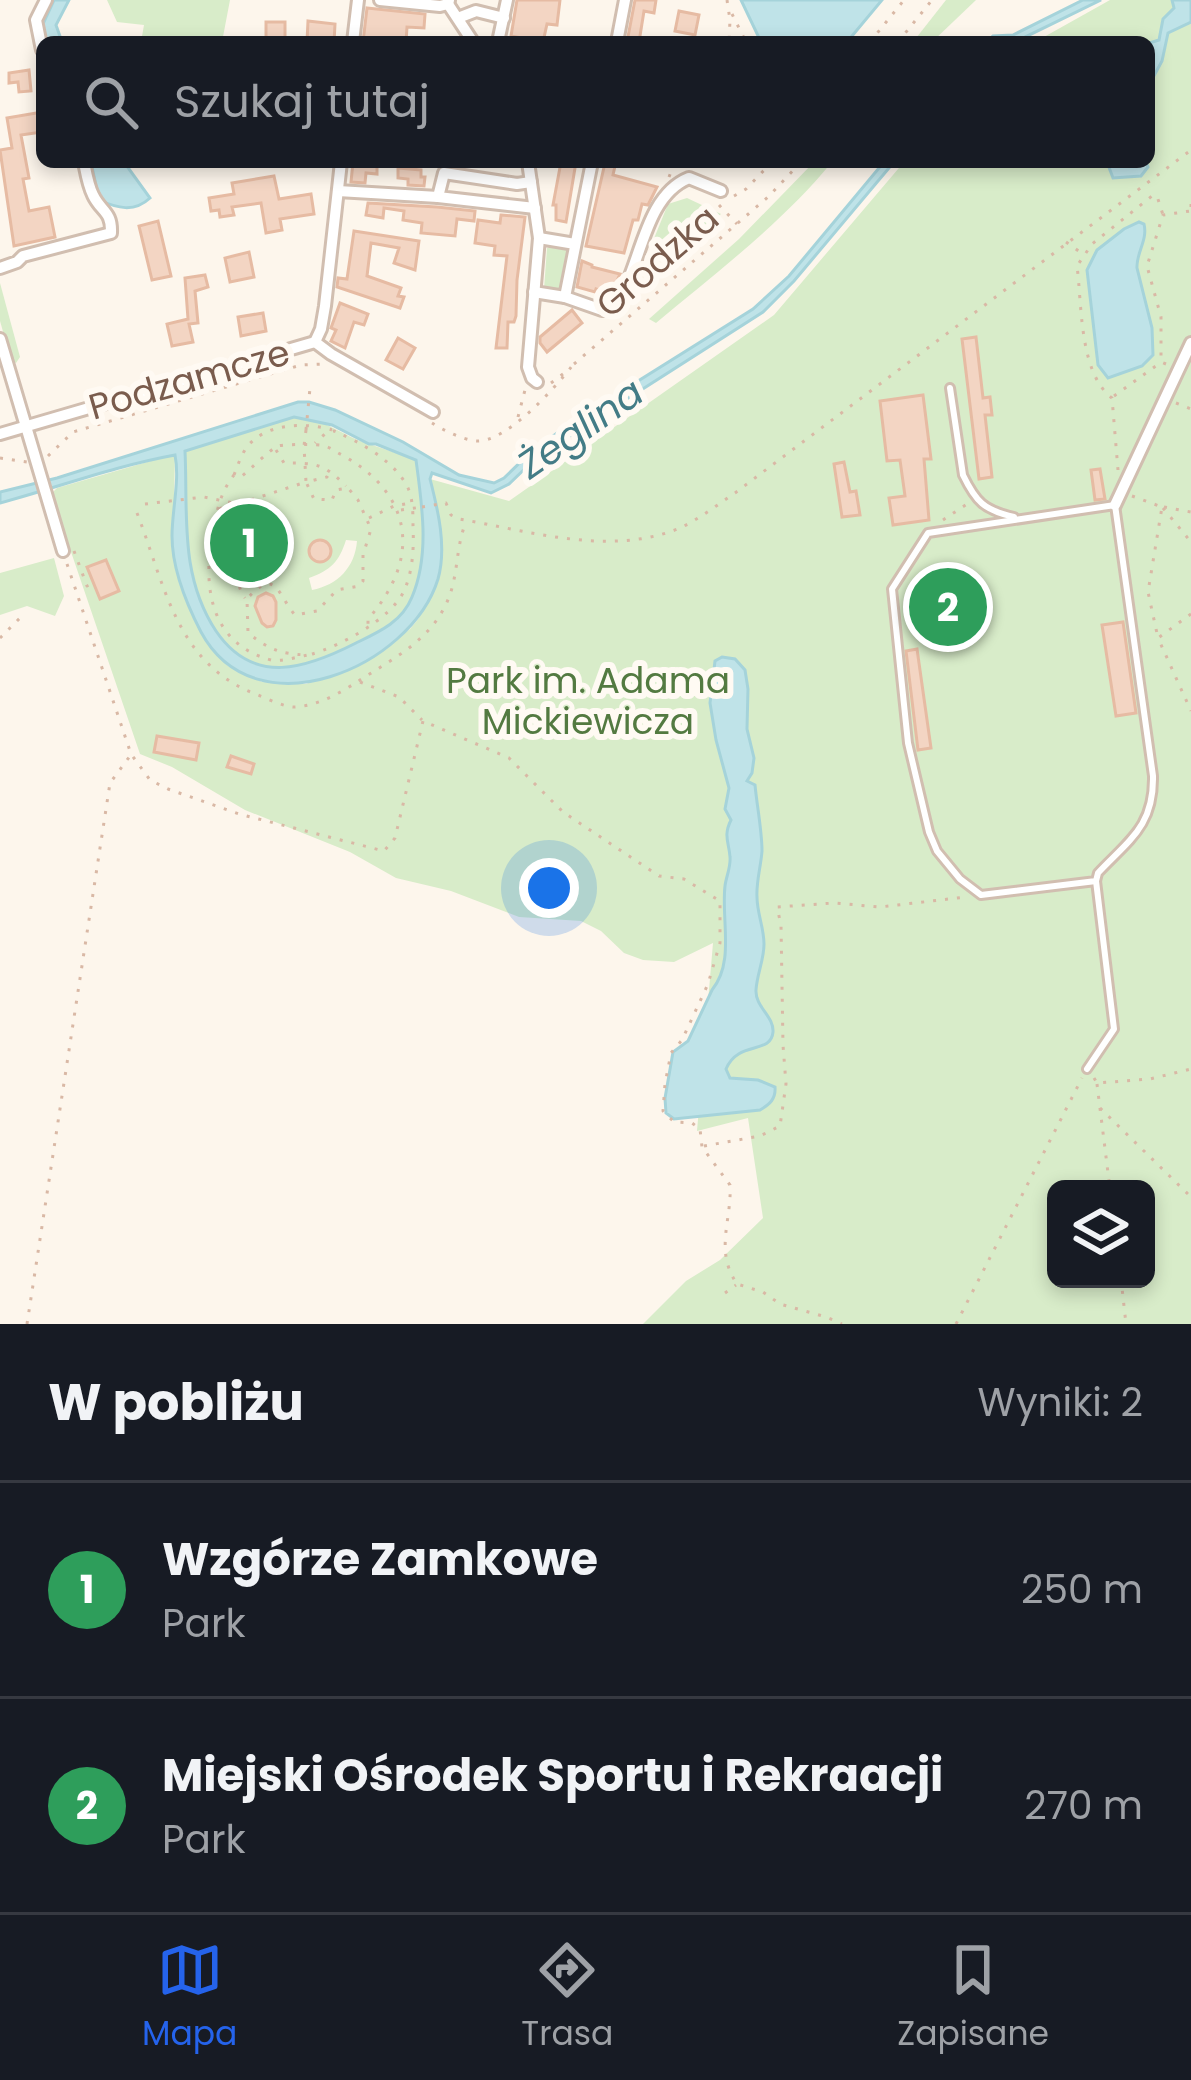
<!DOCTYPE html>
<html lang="pl">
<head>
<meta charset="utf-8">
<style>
	body { margin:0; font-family:Poppins,sans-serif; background:#242831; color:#f1f3f6 }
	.controls { position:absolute; right:36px; bottom:36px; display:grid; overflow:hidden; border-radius:18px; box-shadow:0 6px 18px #0003 }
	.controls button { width:108px; height:108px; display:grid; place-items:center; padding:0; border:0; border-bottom:3px solid #363941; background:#171b24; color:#f1f3f6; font:60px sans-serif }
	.you { position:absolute; left:549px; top:888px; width:42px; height:42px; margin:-30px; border:9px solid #fff; border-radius:50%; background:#1a73e8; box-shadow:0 0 0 18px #1a73e833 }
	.badge { display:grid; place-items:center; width:78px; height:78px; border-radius:50%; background:#2563eb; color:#fff; font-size:39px; font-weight:700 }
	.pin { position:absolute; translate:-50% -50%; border:6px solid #fff; box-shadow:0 3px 12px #0006 }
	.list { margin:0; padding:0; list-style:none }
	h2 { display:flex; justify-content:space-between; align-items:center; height:156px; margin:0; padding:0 48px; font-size:51px }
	h2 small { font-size:39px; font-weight:400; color:#9ea1a6 }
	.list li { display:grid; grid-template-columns:78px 1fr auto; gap:36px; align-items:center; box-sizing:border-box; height:216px; padding:0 48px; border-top:3px solid #363941 }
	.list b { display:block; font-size:45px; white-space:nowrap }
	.list p { margin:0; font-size:39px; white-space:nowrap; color:#9ea1a6 }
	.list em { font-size:39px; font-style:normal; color:#9ea1a6 }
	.icon { flex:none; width:66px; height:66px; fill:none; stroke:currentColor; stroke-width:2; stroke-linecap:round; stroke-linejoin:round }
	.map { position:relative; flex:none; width:1191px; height:1324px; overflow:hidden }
	.search { position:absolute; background:#171b24; box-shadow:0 6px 18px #0003; left:36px; right:36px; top:36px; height:132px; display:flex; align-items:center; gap:30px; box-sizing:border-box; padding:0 42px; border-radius:18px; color:#9ea1a6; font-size:45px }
	.sheet { height:588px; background:#171b24 }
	nav { display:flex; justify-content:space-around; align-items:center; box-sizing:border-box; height:168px; border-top:3px solid #363941; background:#171b24; font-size:33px; color:#9ea1a6 }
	nav a { display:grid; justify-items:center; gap:6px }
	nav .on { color:#2563eb }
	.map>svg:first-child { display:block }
	.green { fill:#d8ecc9; fill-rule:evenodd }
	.water { fill:#bfe3e8; stroke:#a5d3da; stroke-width:3; fill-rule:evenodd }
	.building { fill:#f3d5c3; stroke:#e6bba3; stroke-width:3 }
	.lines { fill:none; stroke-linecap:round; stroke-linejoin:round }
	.lane-casing { stroke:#d1beb0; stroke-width:12 }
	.street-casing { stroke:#d1beb0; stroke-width:16 }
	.path { stroke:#d9b8a5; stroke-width:3; stroke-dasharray:3 9; stroke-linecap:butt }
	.lane { stroke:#fff; stroke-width:6 }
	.street { stroke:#fff; stroke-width:10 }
	.path-bridge { stroke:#d9b8a5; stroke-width:3; stroke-dasharray:3 9; stroke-linecap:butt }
	.labels { text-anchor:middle; stroke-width:12; stroke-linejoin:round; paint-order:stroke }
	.street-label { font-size:36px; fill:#7a5c4d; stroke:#fffaf3 }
	.park-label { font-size:36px; fill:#537a41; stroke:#fffaf3 }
	.water-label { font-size:39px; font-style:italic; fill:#437c86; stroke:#fffaf3 }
</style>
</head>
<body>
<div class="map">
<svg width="1191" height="1324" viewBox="0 0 1191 1324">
	<rect width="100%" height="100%" fill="#fdf6ec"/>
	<g class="green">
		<polygon points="107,0 230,0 222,42 141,42 144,25 117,22"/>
		<polygon points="946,0 976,0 932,42 913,42"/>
		<path d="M1110 0H1191V1324H643L686 1281 720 1260 763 1218 748 1118 697 1131 713 943 674 962 643 960 624 953 601 931 581 921 519 917 451 891 396 878 350 852 245 810 172 767 140 754 69 546 53 492 57 488 175 454 173 556 187 603 214 652 228 666 262 682 306 684 374 655 410 629 419 618 442 541 430 479 509 501 774 315 904 162H1149V42H1035ZM1056 1189H1146V1279H1056Z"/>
		<path d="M814 162H832C782 223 717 272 656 323L649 319 739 239Z"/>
		<polygon points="687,198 721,214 663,259 653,241 668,204"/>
		<polygon points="555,245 565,246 571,251 562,290 558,292 544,289 547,248"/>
		<polygon points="0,283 20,357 16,363 11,360 0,321"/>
		<path d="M294 417C329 420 340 435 369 444 384 449 400 454 416 460 422 505 430 555 412 597 402 622 378 632 356 643 306 668 254 687 216 630 179 574 188 513 185 450ZM346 540 357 541C355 567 338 585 312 590L309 578C331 570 339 562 346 540Z"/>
		<polygon points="54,558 64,596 55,616 27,606 0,615 0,573"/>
	</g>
	<g class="water">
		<polygon points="54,0 69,0 56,25 62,42 45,42 42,26"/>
		<polygon points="741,0 882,0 847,42 761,42"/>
		<polygon points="1083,0 1101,0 1015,42 986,42 993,36 1013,35"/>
		<polygon points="1172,0 1191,0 1191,22 1168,33 1162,61 1149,85 1149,43 1159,40 1163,19 1174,8"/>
		<path d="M91 162H124L150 198C134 213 117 208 99 200Z"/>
		<path d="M884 162H894L794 281 763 312 577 431 535 459 509 484 491 493 432 473 430 479C438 510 447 547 438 579 411 667 256 734 201 632 186 603 172 569 172 536 172 510 180 480 175 455 115 466 59 487 0 503V492L57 478 298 402H309L335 410 403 442 459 475 494 483 504 478 531 452 571 423 753 309 789 276ZM294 417 332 425 369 444H376L416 460C422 505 430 555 412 597 402 622 379 632 356 643 307 668 254 687 216 631 179 575 188 513 185 451Z"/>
		<polygon points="1107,162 1146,162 1148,167 1141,176 1113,178"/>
		<path d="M1139 222 1144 224C1148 240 1136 253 1137 268L1152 328 1153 355 1142 366 1108 378 1098 365 1087 270 1097 250 1124 229Z"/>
		<path d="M722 657 735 659 745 670 748 689 747 729 754 758 752 773 747 781 755 785C757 806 762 831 762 851 761 866 756 882 757 897 757 913 764 928 764 944 764 960 757 974 756 990 755 1007 774 1016 773 1032 771 1055 738 1040 726 1069L730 1078 758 1080 775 1087C776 1099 770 1104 760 1110L674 1119 666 1113 665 1098 673 1052 688 1041 712 990C735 962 721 920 725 886 726 877 731 867 730 857 729 842 723 836 731 820L725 809 729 788 716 740 710 703 715 661Z"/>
	</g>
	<g class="building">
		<polygon points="517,0 560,0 557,25 547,24 543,42 511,36"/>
		<polygon points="635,0 656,0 654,13 644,11 639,42 627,42"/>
		<polygon points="367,8 425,14 424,28 407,27 406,42 363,42"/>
		<polygon points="679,11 699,15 695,35 675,31"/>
		<polygon points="308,21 335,24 334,42 307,42"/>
		<rect x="266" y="22" width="19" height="20"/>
		<polygon points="29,70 31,91 19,92 18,82 9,83 9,73"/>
		<polygon points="42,112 42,132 21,135 29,178 23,179 29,211 49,207 55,237 14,246 0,150 12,148 7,118"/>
		<polygon points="353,162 377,162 377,174 366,173 365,183 351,182"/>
		<polygon points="561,162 576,162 566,222 556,220 556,205 553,205"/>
		<polygon points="605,163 615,166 613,175 657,187 648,205 642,204 638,220 633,220 624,253 586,246"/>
		<polygon points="398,168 421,170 421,177 425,177 424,186 408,185 408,179 398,178"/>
		<polygon points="274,176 279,199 311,194 314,214 280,219 282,230 266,233 261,203 232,207 234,215 220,217 219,210 211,211 209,198 234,194 232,183"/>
		<polygon points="368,203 437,207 475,211 474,221 457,219 455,236 421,233 422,223 403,220 404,211 384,208 383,218 366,215"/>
		<polygon points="501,215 525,217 517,280 516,316 514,322 508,322 507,348 496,348 507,256 494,255 495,246 475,243 478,220 500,223"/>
		<polygon points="158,221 171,276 152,280 139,226"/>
		<polygon points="354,231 419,241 415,270 394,263 399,248 371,243 367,276 401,288 398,296 404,297 400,308 337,287 338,278 347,279"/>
		<polygon points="249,252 254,277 230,282 225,258"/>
		<polygon points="582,261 592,265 592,267 620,274 611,294 596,289 595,292 577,287"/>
		<polygon points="205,275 208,287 195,291 198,323 189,324 193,342 172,346 167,324 188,319 185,278"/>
		<polygon points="340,303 368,314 364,325 354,322 345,348 331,341 336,330 331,328"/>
		<polygon points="572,310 582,323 547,352 540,343 540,337"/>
		<polygon points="263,313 266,331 241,336 238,317"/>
		<polygon points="976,337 983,398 990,397 992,415 985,415 992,477 979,479 962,339"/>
		<polygon points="398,338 415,348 403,369 386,360"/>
		<polygon points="923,395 931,459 924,459 929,520 893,525 889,498 905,496 900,460 887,461 880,401"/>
		<polygon points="844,462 850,492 856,491 860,515 842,517 834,464"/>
		<polygon points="1100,469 1105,499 1095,500 1091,470"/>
		<circle cx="320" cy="551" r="11"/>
		<polygon points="106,560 119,591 100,599 87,567"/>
		<polygon points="266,593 273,596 276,602 276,620 273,626 267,627 262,623 255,606 258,597"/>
		<polygon points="1123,622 1136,713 1116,716 1102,625"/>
		<polygon points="917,649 931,748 918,750 906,651"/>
		<polygon points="157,736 199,743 196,760 154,752"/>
		<polygon points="231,756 254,764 251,774 227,767"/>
	</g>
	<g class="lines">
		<defs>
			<g id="lane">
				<path d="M950 388 963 475C976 502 984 510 1014 517"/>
				<path d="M1115 505 1153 776C1154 826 1129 840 1098 873L1096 881 981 895 960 879 937 851 929 832 908 743 892 589 928 533Z"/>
				<polyline points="1087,1069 1114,1029 1096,881"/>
			</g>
			<g id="street">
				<polyline points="380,0 440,6 448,4 449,0"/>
				<polyline points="448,4 473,42"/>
				<polyline points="458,18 476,11 504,18"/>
				<polyline points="353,42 358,0"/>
				<polyline points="498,42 507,0"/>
				<polyline points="617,42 625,0"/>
				<polyline points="42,50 36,20 46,0"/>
				<polyline points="528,162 539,238 528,367 532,378 537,382"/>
				<polyline points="531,182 517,184 444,173 438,197 535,208"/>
				<polyline points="338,191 438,197"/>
				<polyline points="539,238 575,244"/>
				<path d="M0 268 17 262 23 256 111 233C112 211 101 212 93 195 88 185 86 172 84 162"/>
				<polyline points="534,292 565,297 592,162"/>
				<path d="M565 297 602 310H607L617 304C641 266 644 196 689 178L721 191"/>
				<polyline points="0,339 63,551"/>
				<polyline points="315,342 321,329 325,306 341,162"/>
				<polyline points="315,342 331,354 433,412"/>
				<polyline points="0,434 315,342"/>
				<polyline points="1115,505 1191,343"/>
			</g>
		</defs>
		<use href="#lane" class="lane-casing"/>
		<use href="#street" class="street-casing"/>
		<g class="path">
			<polyline points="727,0 730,20 729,42"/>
			<polyline points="732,14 746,42"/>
			<polyline points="870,42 904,0"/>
			<polyline points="898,42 932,0"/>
			<polyline points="669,177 675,162"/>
			<polyline points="734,196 746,189 772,162"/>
			<polyline points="1191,204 1191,216"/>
			<polyline points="719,205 737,224"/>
			<polyline points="1066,242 1083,254"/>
			<polyline points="574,364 768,197 801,162"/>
			<polyline points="1166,364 1161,362 1161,317 1147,266 1163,215 1190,211"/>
			<polyline points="551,383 567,371"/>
			<polyline points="1114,396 1160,363"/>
			<polyline points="1176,403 1191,409"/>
			<polyline points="518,417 526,386"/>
			<path d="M432 423C445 431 461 439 476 441 506 443 555 388 572 366"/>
			<polyline points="306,430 304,446 306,482 327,477 331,471"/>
			<path d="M276 450 284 463C316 463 323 463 346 486"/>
			<polyline points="48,456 73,432 301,365 324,364"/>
			<polyline points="0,458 27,462"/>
			<path d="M1118 470 1112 398C1079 373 1082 304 1077 266L1092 244 1152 196H1157L1163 215"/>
			<path d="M234 475C238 465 241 455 247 447 265 423 306 422 332 430"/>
			<polyline points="1132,496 1162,507 1148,592 1158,638"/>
			<path d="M145 504 204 497 238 504 306 482 314 499 332 500 336 490 348 488 358 500 371 529 363 555V581L359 586 337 590 317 611 295 615C277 594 276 566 247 599L248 633C270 650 280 654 308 655 297 657 281 662 271 660 207 643 202 581 214 527 217 508 222 490 234 475L242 476C251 469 269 450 278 446 284 444 320 444 325 446 331 448 336 452 342 455 413 494 422 558 368 619V626"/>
			<path d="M220 507C228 519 235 531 238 546 241 565 233 582 245 598"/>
			<path d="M422 507 446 503 451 515 459 519C530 531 610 557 680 528 699 519 717 505 735 493L1191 150"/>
			<polyline points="1164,507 1191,512"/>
			<polyline points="1163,508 1191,542"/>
			<path d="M137 513C165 585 176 665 258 695 268 699 282 706 293 707 316 707 342 692 360 680 391 660 425 643 443 610 460 580 454 551 466 522"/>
			<polyline points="369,518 394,506 410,503"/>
			<polyline points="943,520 970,502"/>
			<polyline points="74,551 87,586 93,583"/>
			<path d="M67 564 131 754 150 780 168 789 239 814 384 851 395 838 423 721 509 758 563 812 659 876 684 879 720 901V943L708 984 682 1040 671 1053 665 1084 663 1111 674 1122 692 1123 700 1129 702 1147 730 1185C732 1221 714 1250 737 1284L763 1292 780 1304 826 1317 842 1324"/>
			<polyline points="1191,614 1158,638 1191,711"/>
			<polyline points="0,638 20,618"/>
			<path d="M312 654C340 646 391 619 404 591 413 571 414 547 413 526 413 514 413 499 408 488 395 461 360 442 334 431L325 434 315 443"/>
			<polyline points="360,682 399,697 422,720"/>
			<polyline points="1094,1078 1097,1083 1150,1079 1191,1069"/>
			<polyline points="1097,1084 1110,1189"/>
			<polyline points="1100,1108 1191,1197"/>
			<polyline points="704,1146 760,1136 780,1126 786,1084 783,1045 781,925 777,907 834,903 880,907 966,897"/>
			<polyline points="1121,1279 1126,1324"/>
			<polyline points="725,1293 736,1285"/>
			<polyline points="27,1324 110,783 130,756"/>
			<polyline points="956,1324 1082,1078"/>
		</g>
		<use href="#lane" class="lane"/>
		<use href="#street" class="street"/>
		<g class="path-bridge">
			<polyline points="306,430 310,388"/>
			<polyline points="401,510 422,507"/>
		</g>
	</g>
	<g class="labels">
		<g class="street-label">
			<text transform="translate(657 261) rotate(-41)" y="13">Grodzka</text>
			<text transform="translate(189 379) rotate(-16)" y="13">Podzamcze</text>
		</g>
		<g class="park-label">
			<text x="588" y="693">Park im. Adama<tspan x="588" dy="41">Mickiewicza</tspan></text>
		</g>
		<g class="water-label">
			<text transform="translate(580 428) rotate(-35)" y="14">Żeglina</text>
		</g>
	</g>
</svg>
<div class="controls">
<button><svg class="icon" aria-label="layers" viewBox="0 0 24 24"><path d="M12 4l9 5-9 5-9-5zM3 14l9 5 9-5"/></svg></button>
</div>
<div class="you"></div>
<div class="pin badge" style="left:249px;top:543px;background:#2e9e5b">1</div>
<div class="pin badge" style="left:948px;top:607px;background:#2e9e5b">2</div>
<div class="search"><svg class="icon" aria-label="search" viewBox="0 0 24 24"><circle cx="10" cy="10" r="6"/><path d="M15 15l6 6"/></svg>Szukaj tutaj</div>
</div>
<section class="sheet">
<h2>W pobliżu<small>Wyniki: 2</small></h2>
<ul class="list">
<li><span class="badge" style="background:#2e9e5b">1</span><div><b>Wzgórze Zamkowe</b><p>Park</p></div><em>250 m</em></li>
<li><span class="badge" style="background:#2e9e5b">2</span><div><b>Miejski Ośrodek Sportu i Rekraacji</b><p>Park</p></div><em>270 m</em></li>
</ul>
</section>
<nav>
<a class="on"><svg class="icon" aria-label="map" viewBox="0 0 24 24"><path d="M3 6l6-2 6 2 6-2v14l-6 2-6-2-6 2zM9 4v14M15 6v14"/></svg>Mapa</a>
<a><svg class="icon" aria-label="directions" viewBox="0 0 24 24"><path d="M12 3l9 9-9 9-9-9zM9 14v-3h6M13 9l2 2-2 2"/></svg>Trasa</a>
<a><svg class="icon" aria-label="saved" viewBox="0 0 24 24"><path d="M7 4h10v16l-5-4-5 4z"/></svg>Zapisane</a>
</nav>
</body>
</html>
